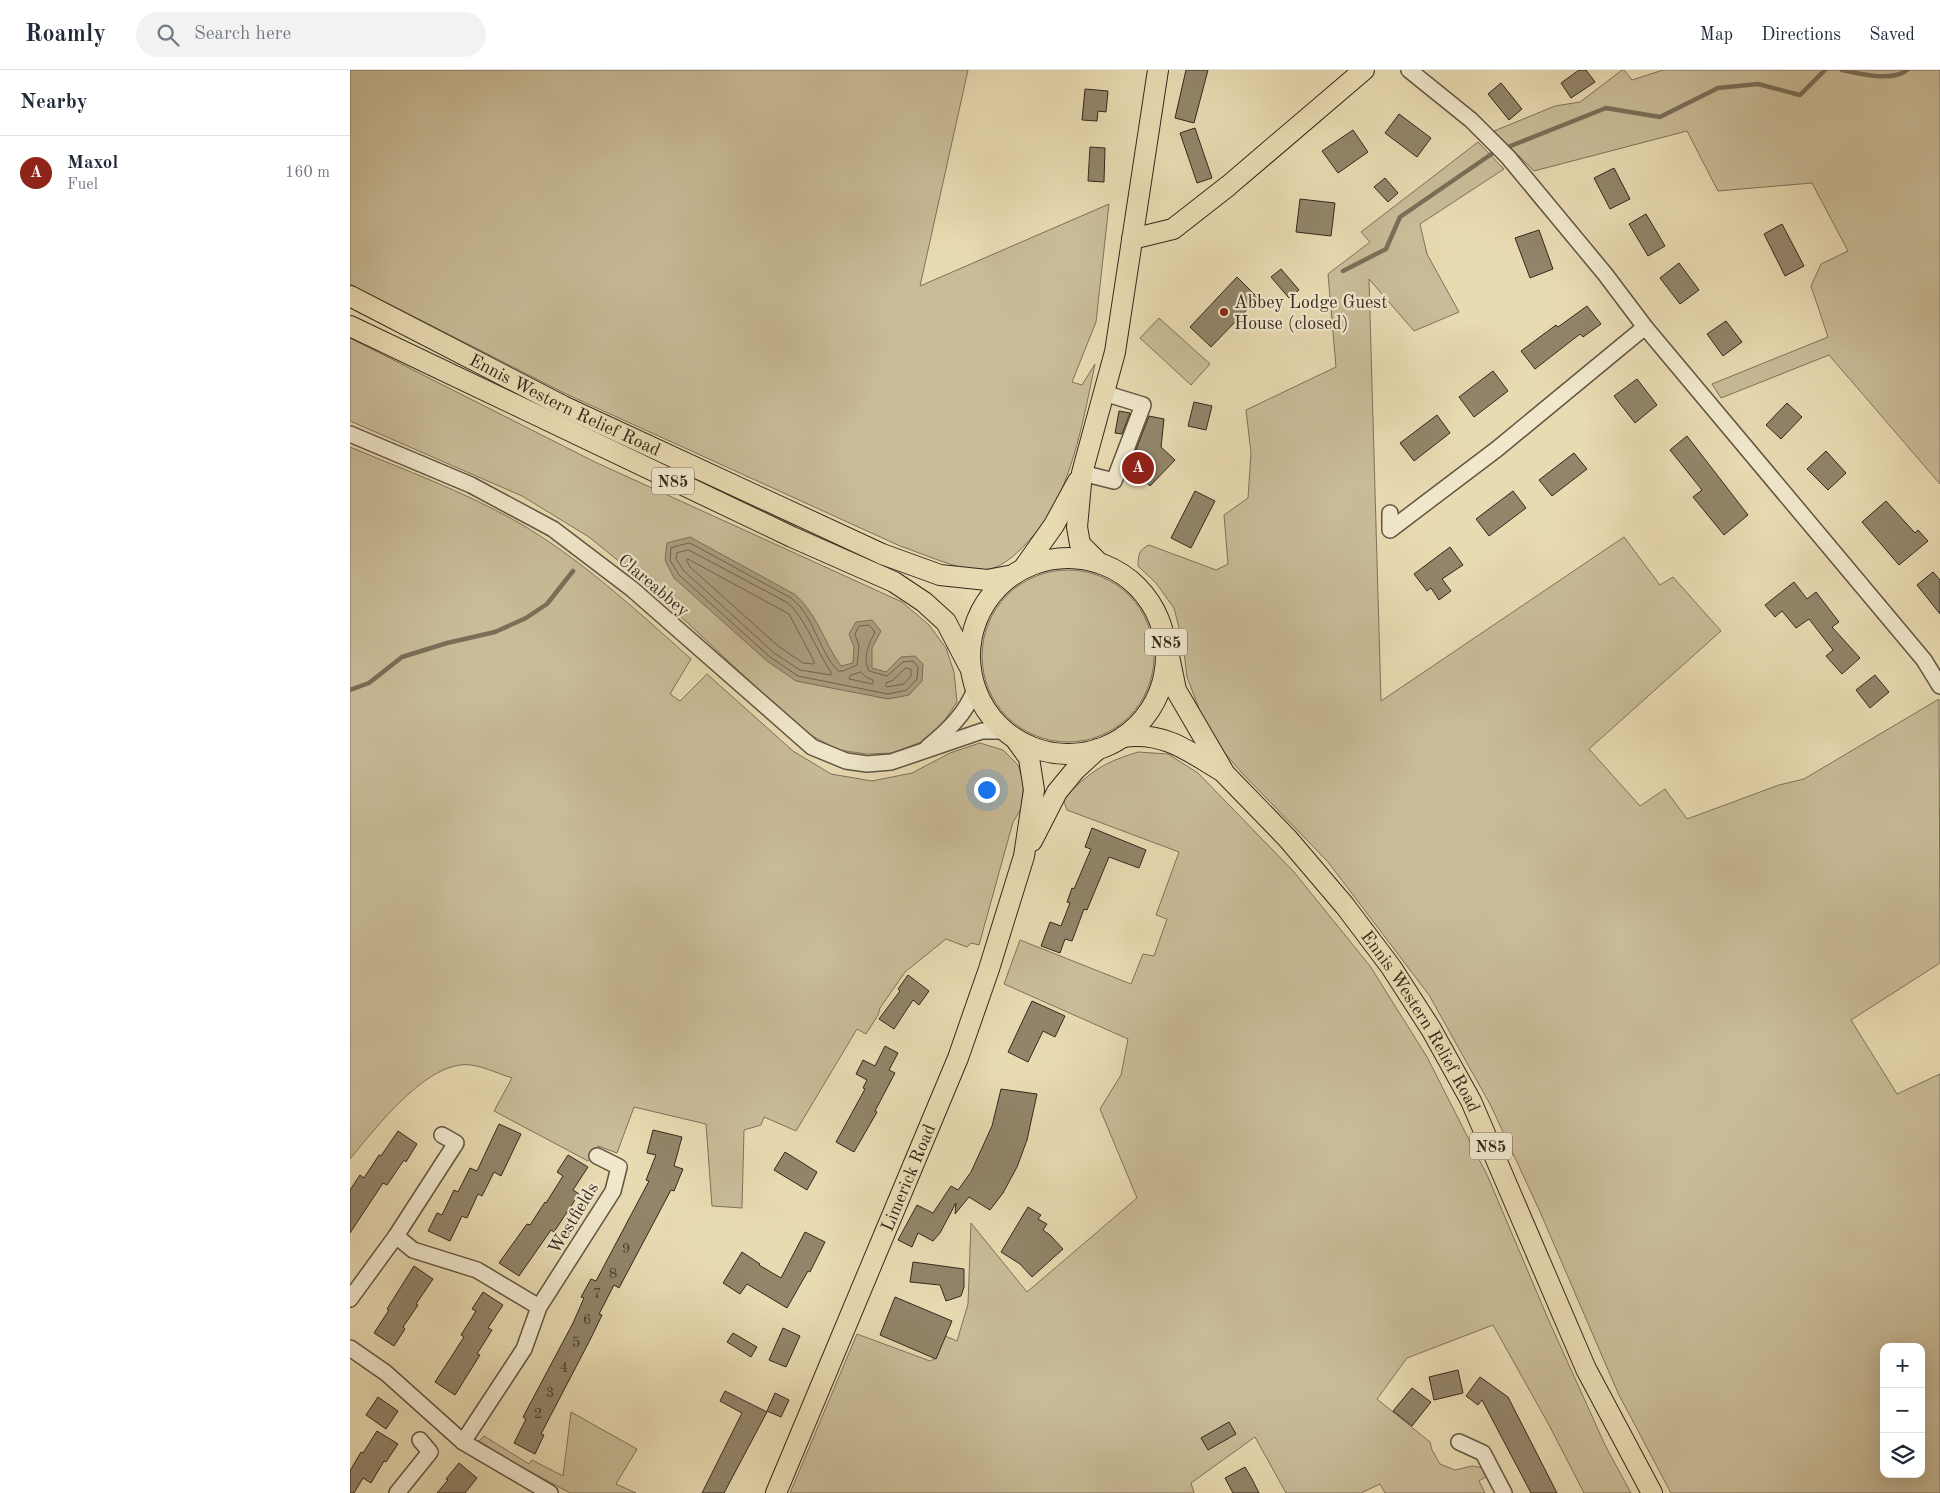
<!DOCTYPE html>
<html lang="en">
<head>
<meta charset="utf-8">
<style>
	body { margin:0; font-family:"Old Standard TT",serif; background:#f2f2f3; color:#1f2937 }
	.controls { position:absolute; right:15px; bottom:15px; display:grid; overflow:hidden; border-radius:10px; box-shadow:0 5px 20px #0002 }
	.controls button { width:45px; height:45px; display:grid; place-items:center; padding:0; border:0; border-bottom:1px solid #e0e1e3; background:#fff; color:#1f2937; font:25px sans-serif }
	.you { position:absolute; left:636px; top:719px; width:18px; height:18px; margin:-12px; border:4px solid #fff; border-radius:50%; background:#1a73e8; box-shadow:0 0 0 8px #1a73e833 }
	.badge { display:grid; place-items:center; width:32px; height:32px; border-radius:50%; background:#8f2418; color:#fff; font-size:16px; font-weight:700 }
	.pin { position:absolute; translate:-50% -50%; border:2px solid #fff; box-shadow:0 1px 5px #0006 }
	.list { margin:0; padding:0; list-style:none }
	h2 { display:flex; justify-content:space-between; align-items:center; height:65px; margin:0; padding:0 20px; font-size:21px }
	h2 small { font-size:16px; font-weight:400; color:#747a83 }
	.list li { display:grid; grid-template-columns:32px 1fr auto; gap:15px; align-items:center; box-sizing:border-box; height:75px; padding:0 20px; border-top:1px solid #e0e1e3 }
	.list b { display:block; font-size:19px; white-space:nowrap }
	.list p { margin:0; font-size:16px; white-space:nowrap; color:#747a83 }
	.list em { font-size:16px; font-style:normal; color:#747a83 }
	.icon { flex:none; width:28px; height:28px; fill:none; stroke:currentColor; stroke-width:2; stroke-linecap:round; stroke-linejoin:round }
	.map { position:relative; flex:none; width:1590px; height:1423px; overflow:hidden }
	header { display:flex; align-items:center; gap:30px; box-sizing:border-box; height:70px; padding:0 25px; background:#fff; border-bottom:1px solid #e0e1e3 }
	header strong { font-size:24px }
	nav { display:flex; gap:28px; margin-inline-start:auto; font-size:18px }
	.search { width:350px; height:45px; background:#f2f2f3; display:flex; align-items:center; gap:12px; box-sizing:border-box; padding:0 18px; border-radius:28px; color:#747a83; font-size:19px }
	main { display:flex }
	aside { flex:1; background:#fff }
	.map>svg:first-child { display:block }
	.green { fill:#c9bc98; stroke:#7e725a; fill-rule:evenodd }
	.water { fill:#ab9d7f; stroke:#7b6e58 }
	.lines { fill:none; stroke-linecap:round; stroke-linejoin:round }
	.shore { stroke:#70624e; stroke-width:1 }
	.stream { stroke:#7b6e58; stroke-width:4.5 }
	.building { fill:#92856a; stroke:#34281d }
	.minor-casing { stroke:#615442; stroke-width:18 }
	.major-casing { stroke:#34281d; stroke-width:22 }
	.minor { stroke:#f0e7cc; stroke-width:15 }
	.major { stroke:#e8dab1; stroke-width:20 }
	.poi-dot { fill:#8f2418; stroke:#f0e7cc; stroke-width:2 }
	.labels { text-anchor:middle; stroke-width:4.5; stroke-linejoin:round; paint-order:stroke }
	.number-label { font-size:15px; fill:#4c3f30 }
	.shield { fill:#f0e7cc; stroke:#6c6152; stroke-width:1 }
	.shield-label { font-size:16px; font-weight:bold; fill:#34281d }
	.poi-label { font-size:18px; fill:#34281d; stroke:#f0e7cc; text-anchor:start }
	.street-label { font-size:18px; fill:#34281d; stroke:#f0e7cc }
</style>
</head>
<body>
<header>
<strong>Roamly</strong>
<div class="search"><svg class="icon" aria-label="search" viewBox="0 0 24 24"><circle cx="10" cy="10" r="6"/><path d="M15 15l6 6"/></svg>Search here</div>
<nav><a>Map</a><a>Directions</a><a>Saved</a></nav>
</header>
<main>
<aside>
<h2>Nearby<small></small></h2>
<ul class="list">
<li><span class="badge">A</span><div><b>Maxol</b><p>Fuel</p></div><em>160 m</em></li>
</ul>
</aside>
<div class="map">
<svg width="1590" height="1423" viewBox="0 0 1590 1423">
	<rect width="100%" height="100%" fill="#e8dab1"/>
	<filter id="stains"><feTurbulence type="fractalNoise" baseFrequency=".004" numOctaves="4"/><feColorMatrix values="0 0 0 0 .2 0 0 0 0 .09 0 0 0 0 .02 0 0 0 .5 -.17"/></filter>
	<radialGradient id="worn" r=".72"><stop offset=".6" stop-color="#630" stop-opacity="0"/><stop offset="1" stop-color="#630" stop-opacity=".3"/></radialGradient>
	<g class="green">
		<path d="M0 0H618L570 216 759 134 746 252 722 312 732 315 745 294C734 347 724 405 695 452 690 460 681 467 675 475 662 488 649 500 630 500 605 499 574 484 550 476L214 323 0 214Z"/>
		<polygon points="1272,0 1274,0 1282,10 1313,0 1590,0 1590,414 1479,285 1371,328 1362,314 1478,267 1461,216 1471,194 1498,181 1462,113 1368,121 1337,61 1184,101 1144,61 1205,36 1230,32"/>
		<path d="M1128 72 1154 99 1070 154 1077 184 1109 242 1064 261 1019 209 1031 631 1274 467 1310 515 1323 507 1371 561 1239 679 1290 736 1315 719 1337 749 1429 715 1454 709 1589 629 1590 893 1501 950 1547 1024 1590 1004V1423H1321L1268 1323 1191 1144 1141 1036 1079 925 978 792 891 702 869 676 851 644 837 607 833 573 824 538 806 513 788 496C788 486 789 479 799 475L866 500 878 494 874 445 898 428 901 383 896 340 986 297 978 204 1020 172 1011 162ZM1534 1277H1571V1404H1534Z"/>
		<polygon points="809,248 860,294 841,315 790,268"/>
		<polygon points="0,268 245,392 552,532 579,555 596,578 604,602 607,632 592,654 571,672 543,683 517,684 488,680 461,665 442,651 292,510 239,467 172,426 0,351"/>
		<path d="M0 377C55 400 112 421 164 450 229 487 285 539 341 589L320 624 330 631 357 604 443 681 481 704 522 711 562 703 600 683 630 673 653 680 668 695 674 714 671 739 663 752 629 875 621 873 617 877 596 869 555 902 530 938 528 945 516 964 507 959 446 1061 414 1047 411 1055 394 1060 392 1138 362 1136 356 1054 284 1037 267 1083 248 1076 238 1091 144 1041 162 1008C149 1004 135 997 121 995 78 989 25 1059 0 1089Z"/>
		<circle cx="718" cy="586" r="86"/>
		<path d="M788 682 818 684 848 703 944 802 1020 896 1077 987 1138 1107 1199 1251 1255 1375 1281 1423H1234L1199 1355 1143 1255 1057 1288 1027 1329 1080 1372 1082 1380 1090 1394 1105 1400 1122 1396 1135 1398 1139 1405 1129 1411 1135 1423H1035L1030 1414 1011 1423H936L905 1367 841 1413 844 1423H440L507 1264 580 1291 586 1288 595 1266 607 1271 618 1234 621 1153 677 1222 787 1128 750 1039 771 1005 778 969 654 914 670 870 781 914 793 884 804 886 817 849 806 845 829 782 717 740 713 729C740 702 752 693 788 682Z"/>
		<polygon points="221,1342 287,1379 266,1414 286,1423 220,1423 159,1390 129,1371 134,1366 179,1394 182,1390 213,1406"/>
	</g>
	<path class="water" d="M340 467 444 524C465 540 475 574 491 596L503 593 504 577 499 564 506 552 522 550 531 561 522 578V598L536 602 551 587 565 586 573 594 572 611 559 625 538 629 446 611 417 591 324 508 315 490 317 473Z"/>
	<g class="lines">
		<g class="shore">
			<path d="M340 473 441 528C464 545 468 580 488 601H493L507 595 509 576 505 564 509 556 519 555 525 562C519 574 512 587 519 601L537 606 553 592 563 591 568 597 567 609 557 620 538 624 448 606 420 587 329 505 320 490 321 478Z"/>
			<path d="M339 480 438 533C453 545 468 583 481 602V605L450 600 424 583 334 501 326 489 327 483Z"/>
			<polygon points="338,489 439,544 464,591 464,594 453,593 428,576 340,497 337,491"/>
			<polygon points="556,598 561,599 561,606 554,614 536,617 536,613 543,610"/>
			<polygon points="511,602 516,607 523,610 523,614 499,609 500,606"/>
		</g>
		<g class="stream">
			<path d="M1492 0C1510 4 1542 12 1557 0"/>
			<polyline points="993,201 1036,179 1050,147 1143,83 1256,38 1310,47 1368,18 1408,14 1450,25 1475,0"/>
			<polyline points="0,620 19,613 52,587 97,573 145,562 176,548 197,534 223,501"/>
		</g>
	</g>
	<g class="building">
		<polygon points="836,0 858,0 844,53 825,48"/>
		<polygon points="1229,0 1236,0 1245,12 1221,28 1211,13"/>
		<polygon points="1151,13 1172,39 1159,50 1138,24"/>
		<polygon points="735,19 758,21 756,42 748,41 747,51 732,50"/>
		<polygon points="1049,44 1081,68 1067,87 1035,63"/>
		<polygon points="845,58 862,108 847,113 830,63"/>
		<polygon points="1003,60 1018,82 988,103 972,81"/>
		<polygon points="740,77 755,78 754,112 738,111"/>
		<polygon points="1264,98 1280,129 1260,139 1244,108"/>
		<polygon points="1035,108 1048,123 1038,132 1024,117"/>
		<polygon points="950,129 985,133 981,166 946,162"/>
		<polygon points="1296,144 1315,176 1298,186 1279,154"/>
		<polygon points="1432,154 1454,196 1435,206 1414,164"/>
		<polygon points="1189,160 1203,199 1180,208 1165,168"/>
		<polygon points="1329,193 1349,220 1330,234 1310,208"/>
		<polygon points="931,199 949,220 939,228 921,207"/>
		<polygon points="887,207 908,228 861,277 840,257"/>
		<polygon points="1237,236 1251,254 1233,267 1230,264 1185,299 1171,281 1206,255 1208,257"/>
		<polygon points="1376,251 1392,272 1373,286 1357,264"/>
		<polygon points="1143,301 1158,321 1124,347 1109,327"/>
		<polygon points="1287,309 1307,335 1285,353 1264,326"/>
		<polygon points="844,332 862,336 856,360 838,356"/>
		<polygon points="1437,333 1452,347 1431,369 1416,355"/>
		<polygon points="769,341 780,343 772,364 765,363"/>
		<polygon points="1087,345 1100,363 1064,391 1050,373"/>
		<polygon points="799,346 814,349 811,377 825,390 800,416 780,395"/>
		<polygon points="1337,366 1398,445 1374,465 1343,427 1352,420 1320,380"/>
		<polygon points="1476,381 1496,403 1478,420 1457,399"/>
		<polygon points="1224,383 1237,399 1202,426 1189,410"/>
		<polygon points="845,421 865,431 841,478 821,468"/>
		<polygon points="1163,421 1176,438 1139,466 1126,449"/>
		<polygon points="1536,431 1565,463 1568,460 1578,471 1549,495 1512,452"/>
		<polygon points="1100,477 1113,495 1092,509 1101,521 1089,530 1081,518 1077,521 1064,504"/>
		<polygon points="1583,502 1590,510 1590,544 1567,515"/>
		<polygon points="1444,512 1457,529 1466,522 1489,552 1482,557 1510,588 1492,604 1476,586 1483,580 1459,549 1446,558 1432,541 1425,547 1415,535"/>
		<polygon points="1525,605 1539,622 1520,638 1506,620"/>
		<polygon points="742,758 796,780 789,798 759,787 737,840 734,839 722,871 715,869 710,883 691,876 700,852 711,856 720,833 717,832 722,818 724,819 741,779 735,777"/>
		<polygon points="558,905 579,921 569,935 563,930 544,959 529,949 550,921 548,919"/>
		<polygon points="682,931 715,946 705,967 693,961 678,992 658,982"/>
		<polygon points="535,976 548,983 539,1000 545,1003 525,1041 527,1042 504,1082 486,1072 515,1019 513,1018 517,1010 506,1004 513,990 525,996"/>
		<polygon points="651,1019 687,1024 677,1070 667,1097 653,1123 640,1140 619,1127 605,1144 606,1133 590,1163 583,1171 568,1163 562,1177 548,1170 567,1135 583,1143 601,1116 608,1120 621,1102 642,1056"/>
		<polygon points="149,1054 171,1064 151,1106 144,1102 132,1126 128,1124 117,1148 112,1146 100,1171 78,1161 87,1143 92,1145 104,1120 108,1122 120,1098 127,1101"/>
		<polygon points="303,1060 332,1067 324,1096 333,1099 324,1121 321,1120 269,1218 264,1215 249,1244 252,1245 241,1268 191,1364 194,1365 185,1384 164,1373 176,1349 173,1347 223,1253 234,1228 231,1227 241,1209 246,1211 299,1111 296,1110 306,1085 297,1083"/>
		<polygon points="48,1061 67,1074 56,1092 54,1090 37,1115 33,1113 0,1163 0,1120 10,1105 14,1108 29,1085 31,1086"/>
		<polygon points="435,1082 467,1102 457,1120 424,1100"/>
		<polygon points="218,1085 238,1097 223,1120 229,1124 204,1162 201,1160 169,1206 149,1193 177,1154 180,1155 195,1132 196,1133 213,1106 207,1102"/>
		<polygon points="678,1137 691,1145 688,1149 697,1154 693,1160 700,1165 713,1179 682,1207 670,1194 651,1182"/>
		<polygon points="455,1162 475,1172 460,1202 458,1201 437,1238 397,1214 390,1224 373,1213 392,1182 410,1194 409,1195 431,1208"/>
		<polygon points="563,1192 614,1199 614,1217 611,1226 596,1231 590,1215 560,1212"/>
		<polygon points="64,1196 83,1209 66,1234 68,1235 53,1257 55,1259 44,1276 24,1263 39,1240 37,1239"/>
		<polygon points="133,1222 153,1235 138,1258 142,1260 127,1284 130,1285 105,1325 85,1312 114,1267 111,1265 126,1241 122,1239"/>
		<polygon points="545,1227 602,1251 586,1289 530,1265"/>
		<polygon points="433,1258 450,1266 436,1297 419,1290"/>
		<polygon points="383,1263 407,1277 401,1287 377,1272"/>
		<polygon points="1108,1300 1113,1323 1084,1330 1079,1307"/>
		<polygon points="1130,1307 1158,1327 1207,1423 1181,1423 1132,1330 1128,1335 1116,1326"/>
		<polygon points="1062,1318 1081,1332 1062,1356 1043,1341"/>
		<polygon points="375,1321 417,1342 374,1423 352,1423 392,1343 370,1331"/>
		<polygon points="425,1323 439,1330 431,1347 417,1341"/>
		<polygon points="28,1327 48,1341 36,1359 16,1345"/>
		<polygon points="879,1352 886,1364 858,1380 851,1368"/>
		<polygon points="27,1361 48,1374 36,1392 34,1391 21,1413 13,1408 4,1423 0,1423 0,1401 11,1382 13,1383"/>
		<polygon points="109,1393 127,1408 115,1423 87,1423 98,1410 96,1409"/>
		<polygon points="895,1397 902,1409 909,1423 883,1423 875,1408"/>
	</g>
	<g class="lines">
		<defs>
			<g id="minor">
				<polyline points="1059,0 1121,50 1158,87 1255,204 1295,257 1574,590 1590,616"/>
				<polyline points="0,364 121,415 203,459 282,519 462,677 496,691 517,694 541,692 632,661 653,661"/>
				<polyline points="732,403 764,411 793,335 754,323"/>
				<polyline points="1040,443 1040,460 1147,379 1295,257"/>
				<path d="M578 677C597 661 616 644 625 619"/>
				<polyline points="46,1166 106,1073 92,1065"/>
				<polyline points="0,1229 46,1166 63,1180 127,1200 189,1237"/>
				<polyline points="0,1278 36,1303 113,1372"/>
				<polyline points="1109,1372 1133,1383 1154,1423"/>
				<polyline points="47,1423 80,1382 70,1370"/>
				<polyline points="200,1423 113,1372 174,1279 189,1237 263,1121 269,1097 247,1086"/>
			</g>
			<g id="major">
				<polyline points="782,169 823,159 878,116 1014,0"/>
				<path id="s1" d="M0 226 213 336 532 484 590 505 637 510 658 506"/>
				<polyline points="0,256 442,467 544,512 574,532 596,552 619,596"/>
				<circle cx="718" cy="586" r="98"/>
				<polyline points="748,492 730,474 727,457 732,403 765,282 808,0"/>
				<polyline points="675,496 704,455 728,411"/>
				<path id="s2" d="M817 576 826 620 875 704 938 769 995 836 1041 897 1081 959 1121 1031 1236 1299 1302 1423"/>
				<path d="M773 667C814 661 840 682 873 702"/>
				<polyline points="682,771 707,722 726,699 748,679"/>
				<path id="s3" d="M426 1423 608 988 639 899 674 786 684 720 679 688 666 670"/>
			</g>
		</defs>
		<use href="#minor" class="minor-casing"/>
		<use href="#major" class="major-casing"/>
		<use href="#minor" class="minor"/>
		<use href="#major" class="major"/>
	</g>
	<circle class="poi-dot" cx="874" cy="242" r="5"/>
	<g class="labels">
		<g class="number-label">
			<text x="276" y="1183">9</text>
			<text x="263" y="1208">8</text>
			<text x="247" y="1228">7</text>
			<text x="237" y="1254">6</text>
			<text x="226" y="1277">5</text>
			<text x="214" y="1302">4</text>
			<text x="200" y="1327">3</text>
			<text x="188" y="1348">2</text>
		</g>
		<g class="shield">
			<rect x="302" y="397.5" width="42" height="27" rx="4"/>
			<rect x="795" y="558.5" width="42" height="27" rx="4"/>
			<rect x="1120" y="1062.5" width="42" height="27" rx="4"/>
		</g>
		<g class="shield-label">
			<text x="323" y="417">N85</text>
			<text x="816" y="578">N85</text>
			<text x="1141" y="1082">N85</text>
		</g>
		<g class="poi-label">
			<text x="884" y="238">Abbey Lodge Guest<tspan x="884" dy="21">House (closed)</tspan></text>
		</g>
		<g class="street-label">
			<text dy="6" stroke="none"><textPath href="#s1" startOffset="241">Ennis Western Relief Road</textPath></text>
			<text transform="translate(304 515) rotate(40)" y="6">Clareabbey</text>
			<text dy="6" stroke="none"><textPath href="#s2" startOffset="459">Ennis Western Relief Road</textPath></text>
			<text dy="6" stroke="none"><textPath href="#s3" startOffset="342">Limerick Road</textPath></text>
			<text transform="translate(223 1148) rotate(-59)" y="6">Westfields</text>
		</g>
	</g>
	<rect width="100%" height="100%" filter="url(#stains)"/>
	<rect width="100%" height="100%" fill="url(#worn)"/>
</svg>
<div class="controls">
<button>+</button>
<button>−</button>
<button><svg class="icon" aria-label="layers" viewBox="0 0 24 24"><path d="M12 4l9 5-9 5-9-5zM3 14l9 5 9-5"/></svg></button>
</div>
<div class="you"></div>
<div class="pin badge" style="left:788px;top:398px">A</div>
</div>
</main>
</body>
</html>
